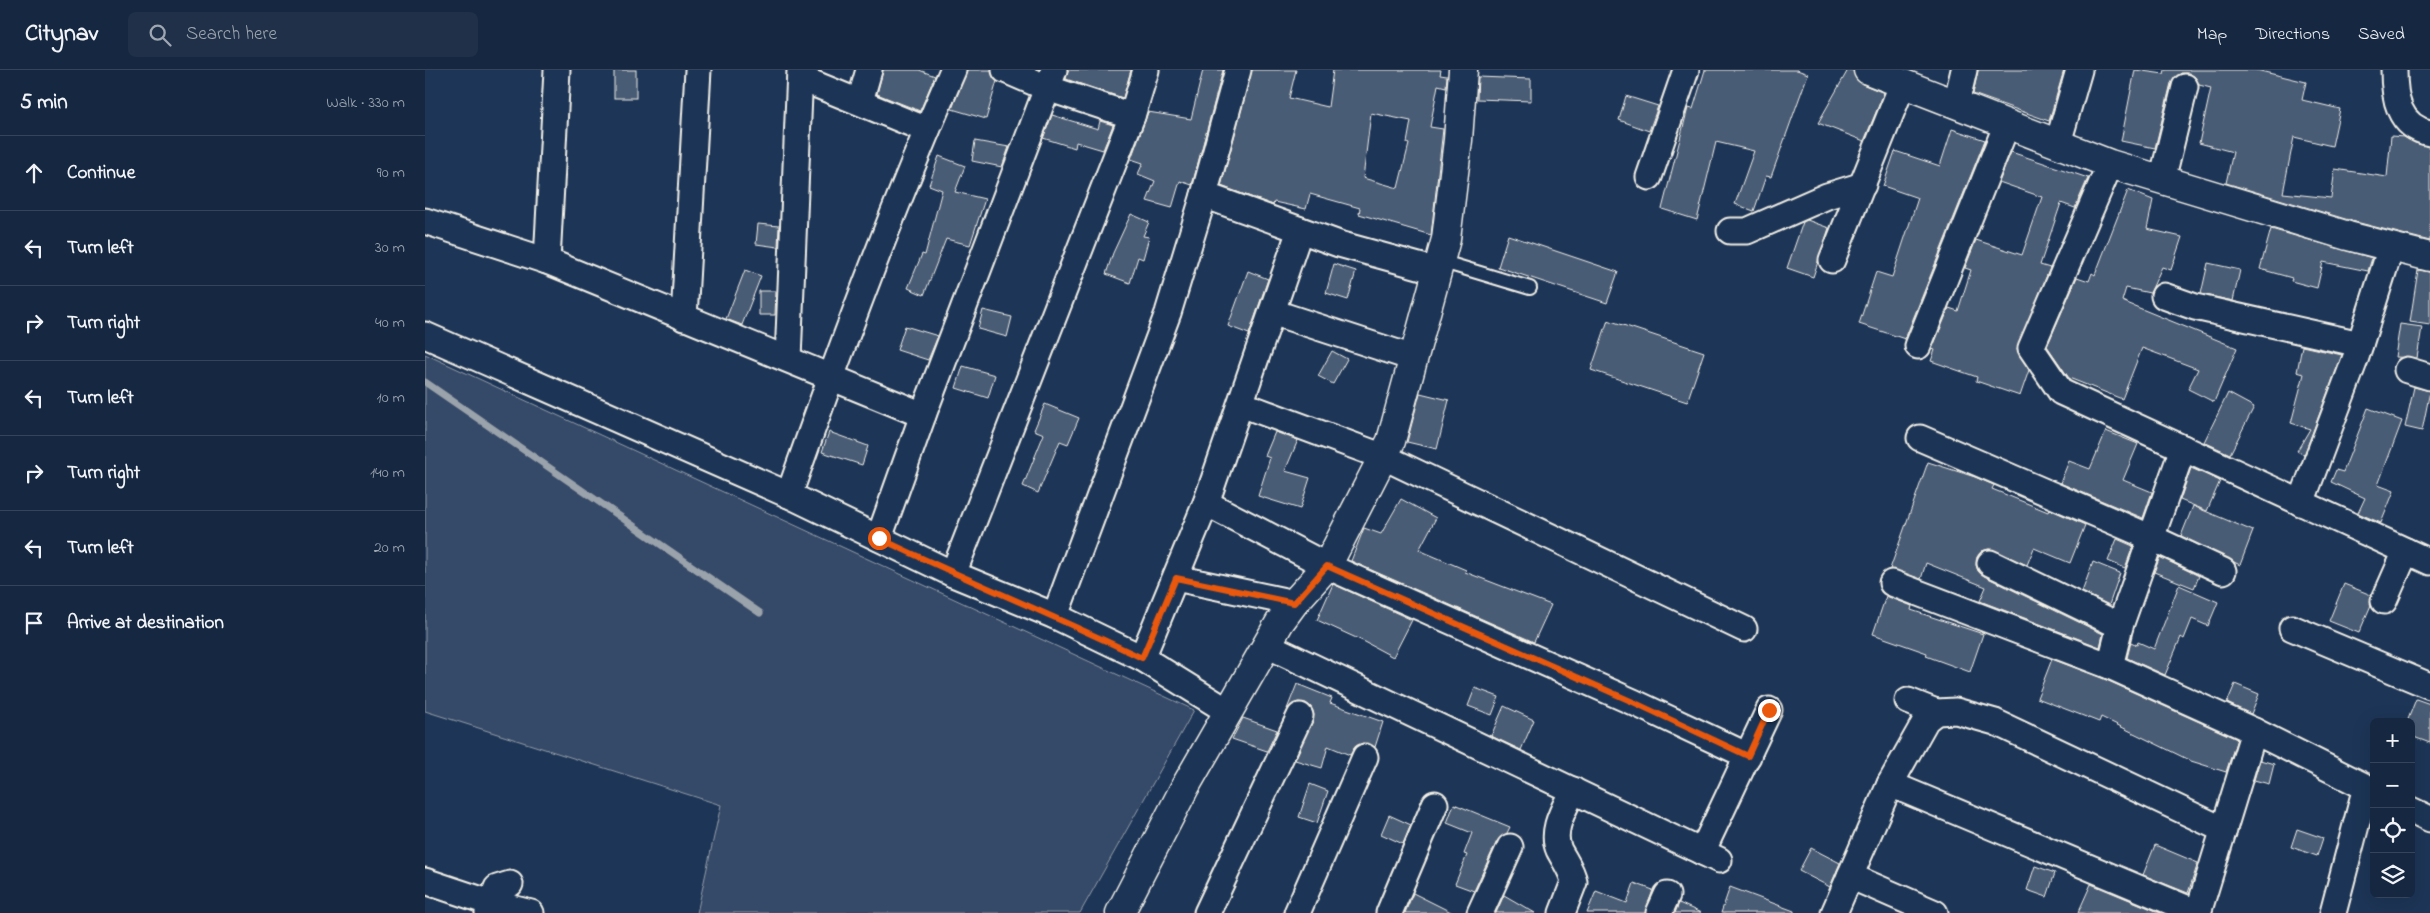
<!DOCTYPE html>
<html lang="en">
<head>
<meta charset="utf-8">
<style>
	body { margin:0; font-family:"Indie Flower",sans-serif; background:#1f3048; color:#f1f3f6 }
	.controls { position:absolute; right:15px; bottom:15px; display:grid; overflow:hidden; border-radius:8px; box-shadow:0 5px 20px #0002 }
	.controls button { width:45px; height:45px; display:grid; place-items:center; padding:0; border:0; border-bottom:1px solid #35445a; background:#162841; color:#f1f3f6; font:25px sans-serif }
	.stop { position:absolute; width:15px; height:15px; margin:-11px; border:4px solid #ea580c; border-radius:50%; background:#fff }
	.stop.end { background:#ea580c; border-color:#fff; box-shadow:0 1px 5px #0008 }
	.list { margin:0; padding:0; list-style:none }
	h2 { display:flex; justify-content:space-between; align-items:center; height:65px; margin:0; padding:0 20px; font-size:21px }
	h2 small { font-size:16px; font-weight:400; color:#9ea6b1 }
	.list li { display:grid; grid-template-columns:32px 1fr auto; gap:15px; align-items:center; box-sizing:border-box; height:75px; padding:0 20px; border-top:1px solid #35445a }
	.list b { display:block; font-size:19px; white-space:nowrap }
	.list em { font-size:16px; font-style:normal; color:#9ea6b1 }
	.icon { flex:none; width:28px; height:28px; fill:none; stroke:currentColor; stroke-width:2; stroke-linecap:round; stroke-linejoin:round }
	.map { position:relative; flex:none; width:2005px; height:843px; overflow:hidden }
	header { display:flex; align-items:center; gap:30px; box-sizing:border-box; height:70px; padding:0 25px; background:#162841; border-bottom:1px solid #35445a }
	header strong { font-size:24px }
	nav { display:flex; gap:28px; margin-inline-start:auto; font-size:18px }
	.search { width:350px; height:45px; background:#1f3048; display:flex; align-items:center; gap:12px; box-sizing:border-box; padding:0 18px; border-radius:8px; color:#9ea6b1; font-size:19px }
	main { display:flex }
	aside { flex:1; background:#162841 }
	.map>svg:first-child { display:block }
	.green { fill:#354a67; stroke:#949ea8 }
	.lines { fill:none; stroke-linecap:round; stroke-linejoin:round }
	.stream { stroke:#9aa2ab; stroke-width:7 }
	.building { fill:#485b74; stroke:#f4f1e8; fill-rule:evenodd }
	.lane-casing { stroke:#f4f1e8; stroke-width:16 }
	.street-casing { stroke:#f4f1e8; stroke-width:29 }
	.secondary-casing { stroke:#f4f1e8; stroke-width:31 }
	.lane { stroke:#1d3557; stroke-width:12 }
	.street { stroke:#1d3557; stroke-width:25 }
	.secondary { stroke:#1d3557; stroke-width:28 }
	.route { stroke:#ea580c; stroke-width:6 }
</style>
</head>
<body>
<header>
<strong>Citynav</strong>
<div class="search"><svg class="icon" aria-label="search" viewBox="0 0 24 24"><circle cx="10" cy="10" r="6"/><path d="M15 15l6 6"/></svg>Search here</div>
<nav><a>Map</a><a>Directions</a><a>Saved</a></nav>
</header>
<main>
<aside>
<h2>5 min<small>Walk · 330 m</small></h2>
<ul class="list">
<li><svg class="icon" aria-label="ahead" viewBox="0 0 24 24"><path d="M12 20V5M6 11l6-6 6 6"/></svg><div><b>Continue</b></div><em>90 m</em></li>
<li><svg class="icon" aria-label="left" viewBox="0 0 24 24"><path d="M17 20v-9H6M10 6l-5 5 5 5"/></svg><div><b>Turn left</b></div><em>30 m</em></li>
<li><svg class="icon" aria-label="right" viewBox="0 0 24 24"><path d="M7 20v-9h11M14 6l5 5-5 5"/></svg><div><b>Turn right</b></div><em>40 m</em></li>
<li><svg class="icon" aria-label="left" viewBox="0 0 24 24"><path d="M17 20v-9H6M10 6l-5 5 5 5"/></svg><div><b>Turn left</b></div><em>10 m</em></li>
<li><svg class="icon" aria-label="right" viewBox="0 0 24 24"><path d="M7 20v-9h11M14 6l5 5-5 5"/></svg><div><b>Turn right</b></div><em>140 m</em></li>
<li><svg class="icon" aria-label="left" viewBox="0 0 24 24"><path d="M17 20v-9H6M10 6l-5 5 5 5"/></svg><div><b>Turn left</b></div><em>20 m</em></li>
<li><svg class="icon" aria-label="arrive" viewBox="0 0 24 24"><path d="M6 21V4h12l-3 4 3 4H6"/></svg><div><b>Arrive at destination</b></div></li>
</ul>
</aside>
<div class="map">
<svg width="2005" height="843" viewBox="0 0 2005 843">
	<rect width="100%" height="100%" fill="#1d3557"/>
	<filter id="ink" filterUnits="userSpaceOnUse"><feTurbulence type="fractalNoise" baseFrequency=".02" numOctaves="2"/><feDisplacementMap in="SourceGraphic" scale="10" xChannelSelector="R" yChannelSelector="G"/><feConvolveMatrix kernelMatrix="1 2 1 2 8 2 1 2 1" color-interpolation-filters="sRGB"/></filter>
	<g filter="url(#ink)">
		<polygon class="green" points="0,284 769,640 655,843 272,843 296,735 0,641"/>
		<g class="lines">
			<polyline class="stream" points="0,312 335,543"/>
		</g>
		<g class="building">
			<rect x="189" y="0" width="22" height="28"/>
			<polygon points="458,0 494,0 510,6 495,41 452,24"/>
			<polygon points="542,0 566,0 572,11 561,49 527,39"/>
			<polygon points="643,0 706,0 698,28 641,9"/>
			<polygon points="778,0 798,0 767,115 755,111 747,138 722,131 730,111 713,104 718,93 706,89 723,42 766,49"/>
			<path d="M827 0H871L864 28 903 37 908 0H1016L1015 5 1022 6 1021 17 1013 15 1005 57 1018 59 1006 165 934 144 935 138 885 124 881 139 849 132 848 135 796 116ZM946 43 986 51 982 73 984 74 973 118 938 108Z"/>
			<polygon points="1280,0 1372,0 1383,4 1346,107 1341,106 1329,141 1310,134 1329,81 1291,72 1272,150 1237,139 1263,38 1268,39"/>
			<polygon points="1423,0 1428,0 1431,9 1437,14 1459,23 1439,71 1393,53"/>
			<polygon points="1553,0 1639,0 1624,51 1548,24"/>
			<polygon points="1710,0 1739,4 1740,0 1831,0 1881,12 1877,30 1915,39 1907,76 1869,67 1858,123 1906,128 1910,99 1962,107 1966,66 1979,67 1990,73 2005,77 2005,171 1927,151 1801,113 1808,82 1774,73 1786,18 1774,15 1770,7 1764,3 1756,3 1746,13 1730,78 1696,71"/>
			<polygon points="1053,7 1106,9 1106,31 1052,29"/>
			<polygon points="1201,26 1233,36 1224,61 1194,50"/>
			<polygon points="627,45 673,59 675,51 688,55 678,80 651,72 650,78 618,68"/>
			<polygon points="1527,59 1560,70 1480,269 1434,254 1451,202 1467,207 1493,128 1458,116 1470,81 1515,96"/>
			<polygon points="550,71 584,77 577,97 547,91"/>
			<polygon points="1586,82 1663,108 1650,138 1636,133 1615,195 1625,198 1592,279 1604,300 1595,326 1551,311 1552,307 1506,291 1510,280 1507,279 1524,238 1533,241 1546,200 1540,198 1551,170 1597,185 1617,127 1574,112"/>
			<polygon points="514,86 540,96 530,122 560,129 545,175 521,169 499,225 483,218 497,184 500,185 517,120 504,115"/>
			<polygon points="1703,120 1728,130 1722,159 1757,167 1746,200 1737,197 1725,223 1701,218 1697,231 1812,278 1789,332 1763,319 1773,299 1717,278 1697,329 1644,308 1622,276 1652,207 1664,211 1667,203 1670,205"/>
			<polygon points="706,144 724,152 718,166 724,167 718,189 713,187 705,213 681,204 688,183"/>
			<polygon points="1382,150 1404,158 1388,207 1362,198 1378,152"/>
			<polygon points="333,154 354,156 353,177 331,174"/>
			<polygon points="1846,159 1947,188 1943,201 1898,192 1892,218 1866,211 1867,208 1835,199"/>
			<polygon points="1083,165 1193,202 1182,233 1073,197"/>
			<polygon points="1783,193 1815,200 1808,231 1776,224"/>
			<polygon points="909,194 931,201 923,230 901,223"/>
			<polygon points="320,200 336,206 317,255 301,249"/>
			<polygon points="1993,200 2005,202 2005,255 1985,252"/>
			<polygon points="823,201 843,209 824,264 803,256"/>
			<polygon points="334,221 351,221 350,245 334,245"/>
			<polygon points="558,240 587,247 582,267 553,259"/>
			<polygon points="1183,250 1279,282 1262,332 1166,300"/>
			<polygon points="1975,254 1997,257 1992,288 1970,287"/>
			<polygon points="480,256 513,266 503,290 472,280"/>
			<polygon points="1877,276 1917,285 1879,385 1872,381 1885,359 1866,353 1879,304 1872,302"/>
			<polygon points="907,281 922,289 908,314 893,306"/>
			<polygon points="538,296 570,305 563,328 531,318"/>
			<polygon points="1989,317 2005,321 1997,361 1980,357"/>
			<polygon points="995,323 1024,330 1012,379 982,372"/>
			<polygon points="1803,323 1829,337 1805,384 1779,372"/>
			<polygon points="620,334 654,348 643,374 635,371 613,423 598,416 619,364 609,360"/>
			<polygon points="1943,338 1977,351 1953,415 1969,421 1956,453 1933,443 1940,428 1906,412 1911,400 1918,402"/>
			<polygon points="1681,361 1713,374 1698,410 1727,422 1718,448 1635,413 1644,391 1665,399"/>
			<polygon points="404,362 443,376 437,395 397,382"/>
			<polygon points="850,362 873,370 860,401 885,408 875,439 833,426 845,388 840,386"/>
			<polygon points="1503,392 1550,407 1569,415 1567,419 1623,442 1624,439 1660,455 1645,493 1609,478 1602,495 1564,479 1557,481 1552,487 1551,495 1553,501 1559,506 1678,564 1675,577 1555,531 1561,517 1501,493 1496,509 1465,499"/>
			<polygon points="1766,398 1795,411 1782,441 1755,430"/>
			<polygon points="976,429 1011,448 994,480 1041,500 1040,502 1126,535 1109,572 926,491 939,458 956,464"/>
			<polygon points="1768,436 1828,461 1815,495 1756,466"/>
			<polygon points="1692,469 1708,476 1700,498 1683,491"/>
			<polygon points="1735,487 1774,506 1769,518 1729,502"/>
			<polygon points="1668,492 1695,503 1684,535 1657,522"/>
			<polygon points="908,514 987,550 968,587 940,572 892,550"/>
			<polygon points="1919,514 1946,525 1946,535 1934,563 1904,551"/>
			<polygon points="1754,515 1793,532 1783,556 1767,549 1759,569 1756,567 1740,605 1702,588 1706,572 1712,575 1713,572 1729,579"/>
			<polygon points="1461,526 1487,536 1486,540 1558,564 1545,602 1501,586 1502,583 1448,564"/>
			<polygon points="1627,589 1679,609 1812,669 1801,702 1766,691 1676,647 1674,652 1612,628"/>
			<polygon points="872,614 907,628 905,633 958,652 950,677 938,673 931,676 925,685 903,676 897,698 870,690 889,645 886,637 881,633 873,632 862,639"/>
			<polygon points="1810,614 1834,624 1826,644 1802,633"/>
			<polygon points="1050,618 1074,627 1067,645 1043,636"/>
			<polygon points="1991,629 2005,634 2005,673 1986,666 1986,652 1982,652"/>
			<polygon points="1079,636 1109,650 1096,680 1066,666"/>
			<polygon points="818,648 852,660 842,681 807,669"/>
			<polygon points="1835,690 1849,694 1844,714 1829,710"/>
			<polygon points="885,714 903,721 892,753 874,747"/>
			<polygon points="1029,734 1085,757 1082,763 1072,771 1049,821 1030,814 1042,785 1039,784 1047,763 1022,753"/>
			<polygon points="964,745 986,755 978,774 956,764"/>
			<polygon points="1872,759 1898,768 1892,786 1866,777"/>
			<polygon points="1730,775 1773,793 1763,823 1718,805"/>
			<polygon points="1386,778 1415,793 1405,817 1374,801"/>
			<polygon points="1610,796 1630,803 1622,827 1602,820"/>
			<polygon points="1209,813 1228,820 1220,843 1162,843 1171,821 1202,833"/>
			<polygon points="1666,814 1736,843 1653,843"/>
			<polygon points="1305,817 1369,841 1369,843 1296,843"/>
			<polygon points="988,823 1028,843 980,843"/>
			<polygon points="1079,825 1110,843 1071,843"/>
			<polygon points="1254,833 1276,843 1250,843"/>
		</g>
		<g class="lines">
			<defs>
				<polyline id="lane" points="1015,191 1105,218"/>
				<g id="street">
					<polyline points="580,0 622,18 707,46"/>
					<polyline points="813,0 779,125 914,174 1012,201"/>
					<path d="M1969 0C1969 27 1973 57 2005 63"/>
					<polyline points="375,8 502,60"/>
					<polyline points="435,31 444,0"/>
					<polyline points="1531,34 1539,0"/>
					<polyline points="1633,73 1654,0"/>
					<polyline points="1685,94 1606,278 1636,322 2005,492"/>
					<polyline points="1224,107 1261,0"/>
					<polyline points="1737,110 1760,17"/>
					<polyline points="0,151 122,191 498,345"/>
					<polyline points="1305,161 1322,161 1402,126 1438,115"/>
					<polyline points="1407,190 1478,13"/>
					<polyline points="122,191 132,0"/>
					<polyline points="1739,226 1770,237 1935,274"/>
					<polyline points="847,242 988,288"/>
					<polyline points="259,248 273,0"/>
					<polyline points="0,265 364,425 528,504 630,546 717,588 804,642"/>
					<polyline points="1493,276 1582,54"/>
					<polyline points="363,289 375,0"/>
					<polyline points="1982,300 2005,307"/>
					<polyline points="816,334 959,387 1319,559"/>
					<polyline points="1495,368 1727,468 1798,501"/>
					<path d="M364 425C414 282 467 139 528 0"/>
					<polyline points="781,433 902,496 1208,632 1323,686"/>
					<polyline points="1876,433 1931,287 1966,177"/>
					<polyline points="454,468 498,345 629,0"/>
					<polyline points="1565,493 1695,556"/>
					<polyline points="528,504 707,46 721,0"/>
					<polyline points="751,508 869,533"/>
					<polyline points="1467,513 1685,596 1829,661 1949,721"/>
					<polyline points="1959,531 1981,481"/>
					<polyline points="630,546 743,243 779,125"/>
					<polyline points="1867,558 2005,616"/>
					<polyline points="842,575 1294,790"/>
					<polyline points="717,588 781,433 875,160"/>
					<polyline points="1685,596 1695,556 1758,378"/>
					<polyline points="1483,631 1511,642 1531,641 1570,652 1799,760"/>
					<polyline points="1465,714 1773,843"/>
					<polyline points="1986,740 2005,749"/>
					<polyline points="1277,782 1344,640"/>
					<polyline points="1425,806 1510,843"/>
					<polyline points="0,811 66,833 72,818 85,814"/>
					<polyline points="63,843 66,833 106,843"/>
					<polyline points="782,843 875,646"/>
					<polyline points="872,843 940,687"/>
					<polyline points="964,843 1010,734"/>
					<polyline points="1055,843 1085,777"/>
					<path d="M1137 843 1149 812C1147 800 1139 790 1134 780 1125 760 1140 738 1148 720"/>
					<polyline points="1234,843 1242,825"/>
					<polyline points="1409,843 1465,714 1501,650 1511,642"/>
					<polyline points="1773,843 1829,661"/>
					<polyline points="1908,843 1941,717"/>
				</g>
				<g id="secondary">
					<polyline points="1443,0 1685,94 1923,166 2005,187"/>
					<polyline points="695,843 760,717 855,552 869,533 902,496 966,371 1021,169 1033,70 1038,0"/>
				</g>
			</defs>
			<use href="#lane" class="lane-casing"/>
			<use href="#street" class="street-casing"/>
			<use href="#secondary" class="secondary-casing"/>
			<use href="#lane" class="lane"/>
			<use href="#street" class="street"/>
			<use href="#secondary" class="secondary"/>
		</g>
	</g>
	<g class="lines" filter="url(#ink)">
		<path class="route" d="M454 468C541 510 630 546 717 588L751 508 869 533 902 496 1208 632 1323 686 1344 640"/>
	</g>
</svg>
<div class="controls">
<button>+</button>
<button>−</button>
<button><svg class="icon" aria-label="locate" viewBox="0 0 24 24"><circle cx="12" cy="12" r="6"/><path d="M12 2v4M12 18v4M2 12h4M18 12h4"/></svg></button>
<button><svg class="icon" aria-label="layers" viewBox="0 0 24 24"><path d="M12 4l9 5-9 5-9-5zM3 14l9 5 9-5"/></svg></button>
</div>
<div class="stop" style="left:454px;top:468px"></div>
<div class="stop end" style="left:1344px;top:640px"></div>
</div>
</main>
</body>
</html>
